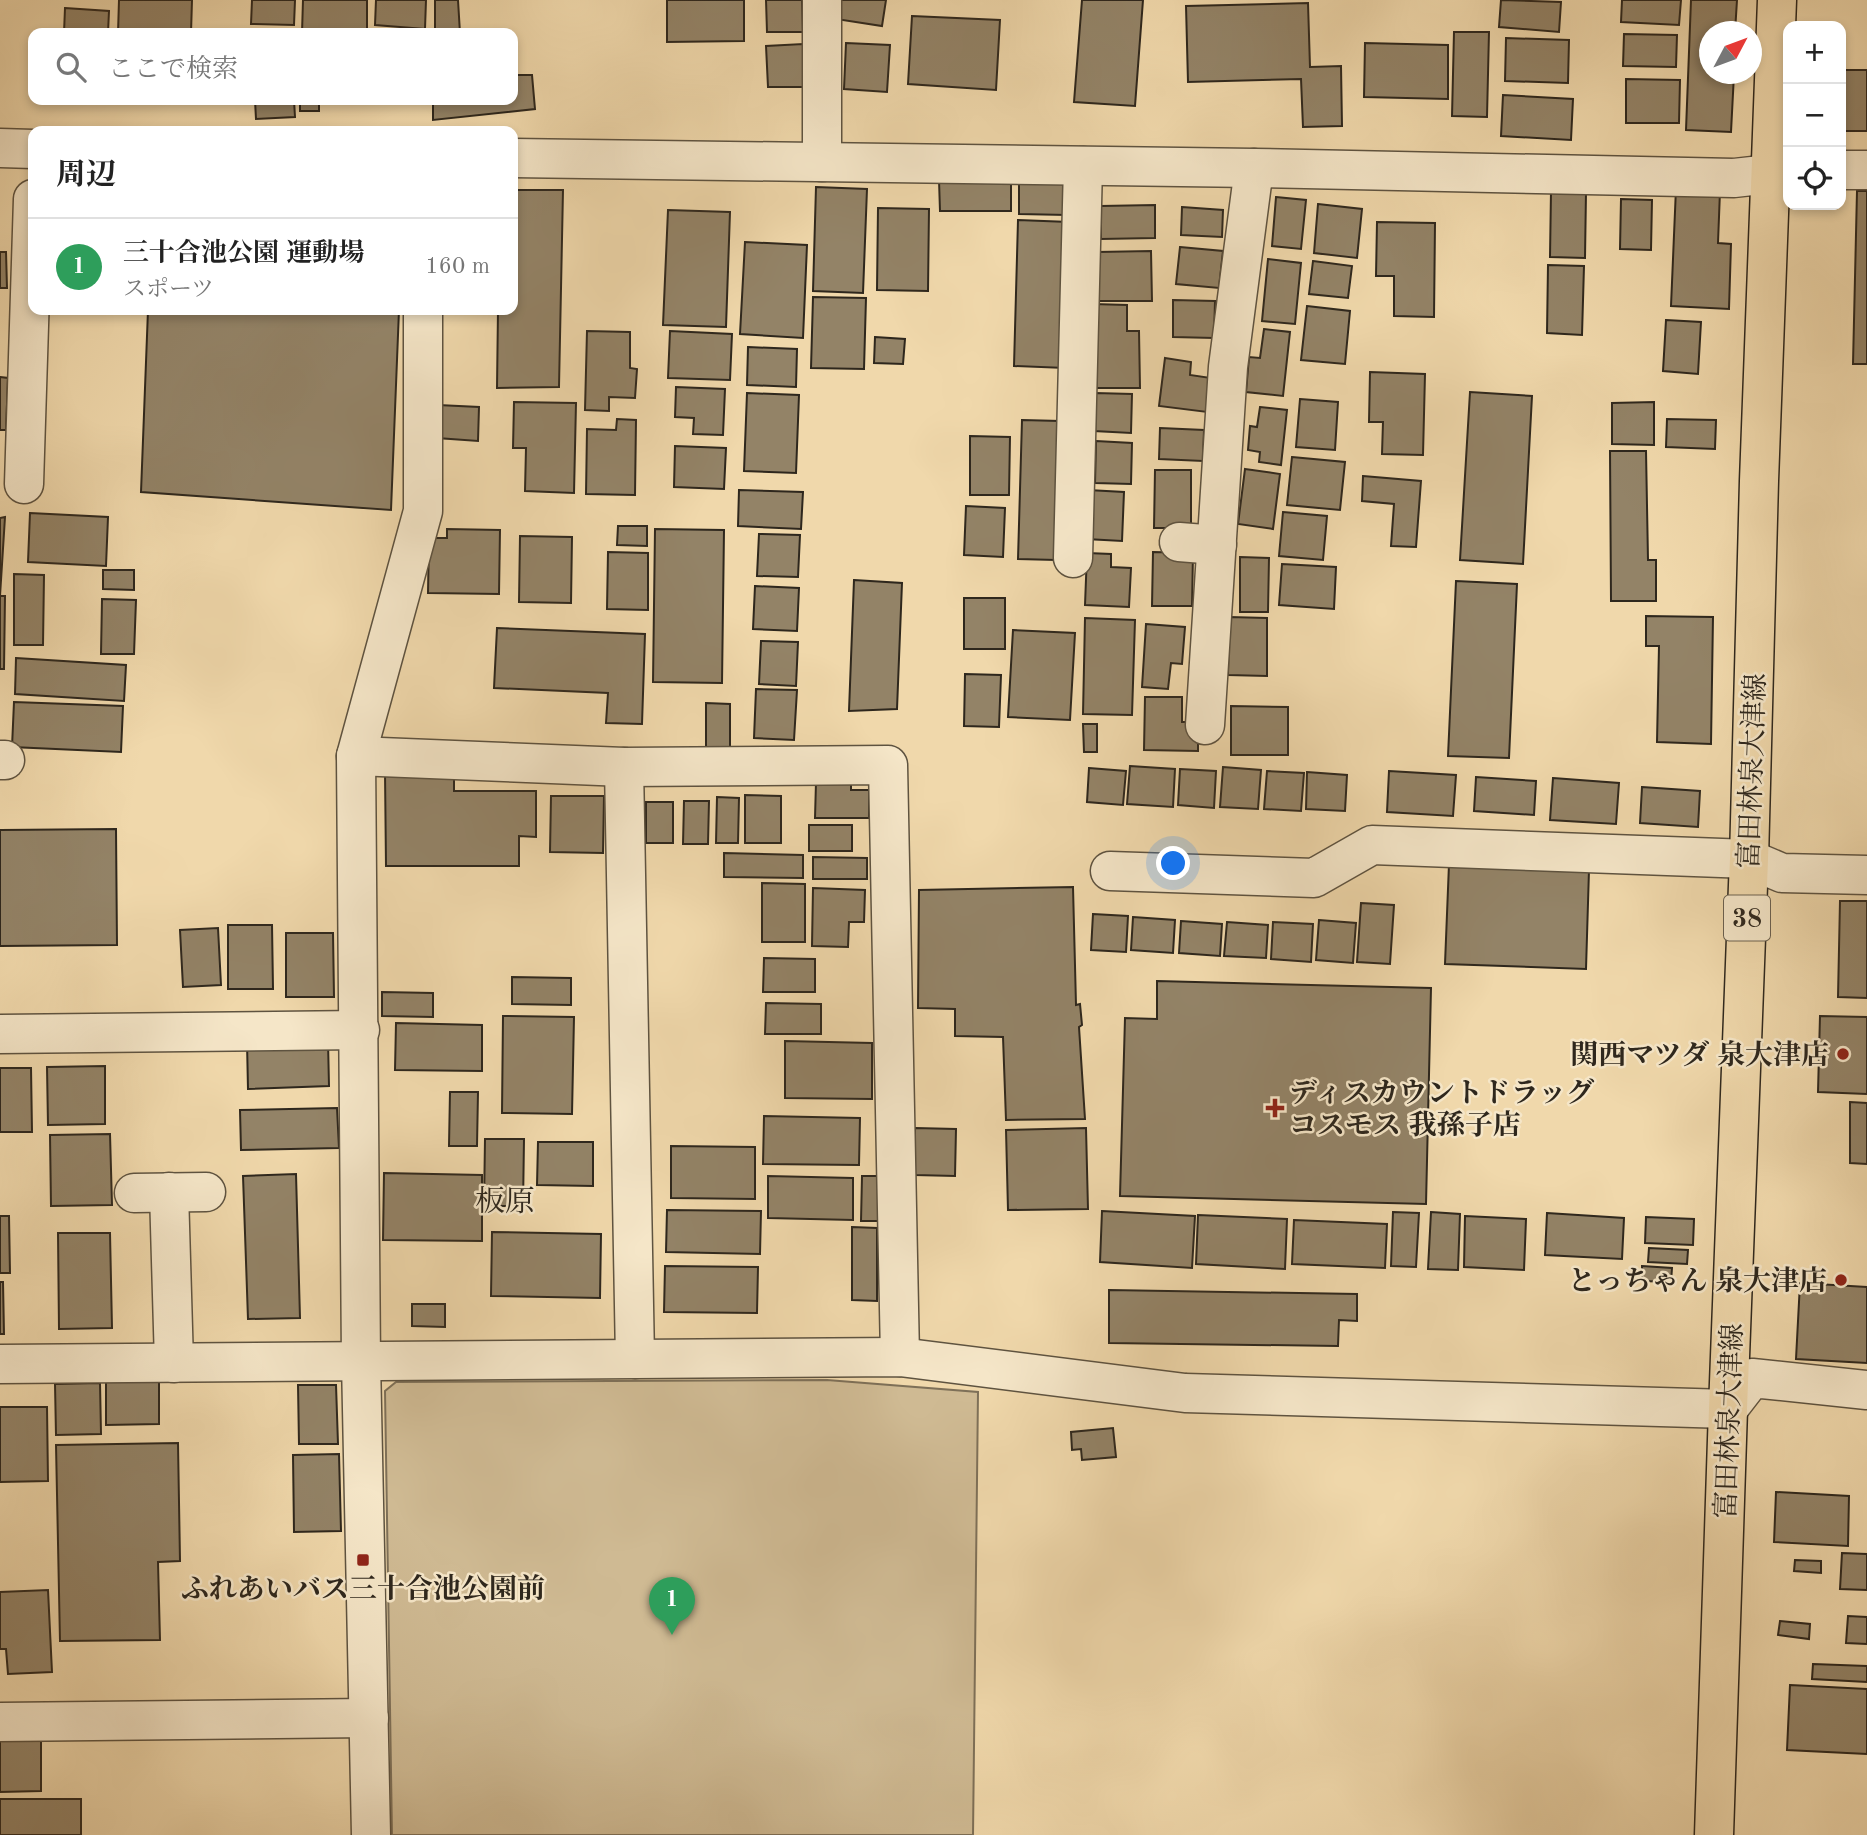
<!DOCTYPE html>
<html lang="ja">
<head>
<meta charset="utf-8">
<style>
	body { margin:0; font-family:"Old Standard TT","Noto Serif JP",serif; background:#f2f2f2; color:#222 }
	.controls { position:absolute; right:21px; top:21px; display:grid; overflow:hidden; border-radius:14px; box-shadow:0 4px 10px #0003 }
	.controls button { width:63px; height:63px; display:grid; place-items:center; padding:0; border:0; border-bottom:2px solid #e0e0e0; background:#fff; color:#222; font:35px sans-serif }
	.compass { position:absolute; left:1699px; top:21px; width:63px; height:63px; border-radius:50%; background:#fff; box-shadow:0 4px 10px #0003; rotate:49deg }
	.you { position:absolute; left:1174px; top:864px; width:24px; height:24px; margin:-18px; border:5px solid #fff; border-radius:50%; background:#1a73e8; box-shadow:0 0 0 10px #1a73e833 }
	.badge { display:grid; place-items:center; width:46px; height:46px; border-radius:50%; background:#8f2418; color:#fff; font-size:23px; font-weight:700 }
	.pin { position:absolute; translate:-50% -58px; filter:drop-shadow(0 2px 4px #0008) }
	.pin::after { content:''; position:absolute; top:37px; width:24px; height:21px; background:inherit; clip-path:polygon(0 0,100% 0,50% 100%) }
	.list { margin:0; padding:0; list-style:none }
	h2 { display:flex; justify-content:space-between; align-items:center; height:91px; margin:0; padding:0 28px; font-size:30px }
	h2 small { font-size:23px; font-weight:400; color:#767676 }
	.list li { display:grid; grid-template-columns:46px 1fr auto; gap:21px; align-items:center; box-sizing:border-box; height:98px; padding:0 28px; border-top:2px solid #e0e0e0 }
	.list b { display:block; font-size:26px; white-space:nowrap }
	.list p { margin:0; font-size:23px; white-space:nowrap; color:#767676 }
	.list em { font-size:23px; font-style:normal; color:#767676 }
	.icon { flex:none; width:38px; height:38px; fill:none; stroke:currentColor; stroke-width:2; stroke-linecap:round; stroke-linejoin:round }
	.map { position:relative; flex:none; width:1867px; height:1835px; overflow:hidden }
	.search { position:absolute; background:#fff; box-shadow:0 4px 10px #0003; left:28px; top:28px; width:490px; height:77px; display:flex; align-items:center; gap:18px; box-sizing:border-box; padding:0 24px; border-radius:14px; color:#767676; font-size:26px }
	.panel { position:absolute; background:#fff; box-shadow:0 4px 10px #0003; left:28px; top:126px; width:490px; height:189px; border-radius:14px }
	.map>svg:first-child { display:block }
	.green { fill:#cfba93; stroke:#7e7058; stroke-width:2 }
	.building { fill:#938367; stroke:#2e271d; stroke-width:2 }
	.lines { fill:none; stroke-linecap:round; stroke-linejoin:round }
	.minor-casing { stroke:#5e5340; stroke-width:41 }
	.tertiary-casing { stroke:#5e5340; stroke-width:41 }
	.primary-casing { stroke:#2e271d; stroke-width:41 }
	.minor { stroke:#f5e6c8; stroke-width:38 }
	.tertiary { stroke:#f5e6c8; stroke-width:38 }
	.primary { stroke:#f0d8ab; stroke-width:38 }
	.poi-dot { fill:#8f2418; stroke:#f5e6c8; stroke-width:2.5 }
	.labels { text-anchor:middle; stroke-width:5; stroke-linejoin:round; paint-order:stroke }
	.shield { fill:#f5e6c8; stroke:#6a6050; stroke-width:2 }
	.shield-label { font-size:26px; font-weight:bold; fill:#2e271d }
	.street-label { font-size:28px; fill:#2e271d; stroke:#f5e6c8 }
	.poi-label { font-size:28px; font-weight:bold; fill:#2e271d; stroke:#f5e6c8; text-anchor:end }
	.neighbourhood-label { font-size:30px; fill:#2e271d; stroke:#f5e6c8 }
</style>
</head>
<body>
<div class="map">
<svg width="1867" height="1835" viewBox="0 0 1867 1835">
	<rect width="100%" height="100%" fill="#f0d8ab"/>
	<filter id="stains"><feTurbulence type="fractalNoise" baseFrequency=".00286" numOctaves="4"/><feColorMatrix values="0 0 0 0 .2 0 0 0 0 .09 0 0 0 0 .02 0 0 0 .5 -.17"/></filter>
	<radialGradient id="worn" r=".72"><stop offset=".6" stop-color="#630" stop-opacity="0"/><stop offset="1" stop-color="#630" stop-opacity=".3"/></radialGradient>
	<polygon class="green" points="827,1380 978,1392 973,1835 392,1835 385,1391 396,1382"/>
	<g class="building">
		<polygon points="119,0 192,0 191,33 118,33"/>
		<polygon points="252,0 295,0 294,25 251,24"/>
		<polygon points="303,0 367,0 367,33 302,33"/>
		<polygon points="376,0 426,0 425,29 375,25"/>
		<polygon points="435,0 458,0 460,33 435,33"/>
		<polygon points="667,0 744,0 744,41 667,42"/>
		<polygon points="766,0 802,0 803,32 767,32"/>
		<polygon points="839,0 886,0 882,26 836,19"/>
		<polygon points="1082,0 1143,0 1135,106 1074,102"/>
		<polygon points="1501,0 1561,2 1559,32 1499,27"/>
		<polygon points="1622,0 1681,0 1679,25 1621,22"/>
		<polygon points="1691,0 1737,0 1735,32 1710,32 1710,74 1734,74 1731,132 1686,130"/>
		<polygon points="1308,3 1310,67 1341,66 1342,126 1303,127 1301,79 1188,82 1186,6"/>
		<polygon points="65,8 109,11 108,33 64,33"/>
		<polygon points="912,16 1000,20 996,90 908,84"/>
		<polygon points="1454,32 1489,32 1487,117 1452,116"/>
		<polygon points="1624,34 1677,35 1676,67 1623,66"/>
		<polygon points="1506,38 1569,40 1568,83 1505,81"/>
		<polygon points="846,43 890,45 887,92 844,89"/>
		<polygon points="1365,43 1448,45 1448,99 1364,97"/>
		<polygon points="803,44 805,87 768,87 766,46"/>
		<rect x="1841" y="70" width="26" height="61"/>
		<polygon points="513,75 532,75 535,109 433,120 433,100 513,100"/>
		<polygon points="1626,79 1680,80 1679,123 1626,123"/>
		<polygon points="1503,95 1573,99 1571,140 1501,136"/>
		<polygon points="255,100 294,100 295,117 256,119"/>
		<rect x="300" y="100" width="19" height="11"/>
		<polygon points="1011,179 1011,211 940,211 939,180"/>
		<polygon points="1019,182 1068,183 1067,215 1019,214"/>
		<polygon points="816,187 867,189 863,293 813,291"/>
		<polygon points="1676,188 1720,191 1718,243 1731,244 1729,309 1671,306"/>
		<polygon points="513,190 563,190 559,387 497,388 498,310 513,310"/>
		<polygon points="1551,191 1586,192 1585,258 1550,257"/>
		<polygon points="1857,191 1867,191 1867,364 1853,364"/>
		<polygon points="1276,197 1306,200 1301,249 1272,246"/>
		<polygon points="1621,199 1652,200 1651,250 1620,249"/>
		<polygon points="1318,204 1362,209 1357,258 1314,253"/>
		<polygon points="1155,205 1155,238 1101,239 1101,206"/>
		<polygon points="1182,207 1223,210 1222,237 1181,235"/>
		<polygon points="878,208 929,209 928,291 877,290"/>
		<polygon points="668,210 730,212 726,327 663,325"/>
		<polygon points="1018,220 1069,222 1065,368 1014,366"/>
		<polygon points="1377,222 1435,223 1434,317 1394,316 1394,276 1376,276"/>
		<polygon points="745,242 807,245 803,338 740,334"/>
		<polygon points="1180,247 1223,251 1219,288 1176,284"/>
		<polygon points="1151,251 1152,301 1098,301 1097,252"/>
		<polygon points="0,252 6,252 7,288 0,288"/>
		<polygon points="1268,259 1301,263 1295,324 1262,321"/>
		<polygon points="1313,261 1352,266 1348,298 1309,294"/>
		<polygon points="1548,265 1584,266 1582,335 1547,333"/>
		<polygon points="813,297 866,298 864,369 811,368"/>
		<polygon points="1173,300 1215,301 1214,338 1173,337"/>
		<polygon points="1093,304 1127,305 1127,331 1139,331 1140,388 1094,388"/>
		<polygon points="1307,306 1350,311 1345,364 1301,360"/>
		<polygon points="148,310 399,310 391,510 141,492"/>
		<polygon points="1666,320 1701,322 1698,374 1663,371"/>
		<polygon points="1264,329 1290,332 1283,396 1246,392 1249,357 1260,358"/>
		<polygon points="587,331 630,332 630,368 637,369 635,398 609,397 609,411 585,410"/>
		<polygon points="670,331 732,334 730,380 668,378"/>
		<polygon points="875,337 905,339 903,364 874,363"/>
		<polygon points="748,347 797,349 796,387 747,385"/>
		<polygon points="1165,358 1191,362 1190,375 1211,378 1207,412 1159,406"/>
		<polygon points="1370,372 1425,374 1423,455 1382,454 1383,422 1369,422"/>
		<polygon points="0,377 8,378 6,430 0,430"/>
		<polygon points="676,387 725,389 723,435 693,434 694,418 675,417"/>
		<polygon points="1470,392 1532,396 1523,564 1460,560"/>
		<polygon points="747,393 799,395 796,473 744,471"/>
		<polygon points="1095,393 1132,394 1131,433 1094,431"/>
		<polygon points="1300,399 1338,402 1335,450 1296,447"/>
		<polygon points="514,402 576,403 574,493 525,491 526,448 513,448"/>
		<polygon points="1654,402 1654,445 1612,444 1612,403"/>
		<polygon points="438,405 479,407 478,441 437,438"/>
		<polygon points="1260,407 1287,410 1281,465 1259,462 1260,452 1248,450 1250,426 1257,427"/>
		<polygon points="617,419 636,420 635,495 586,494 587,429 616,430"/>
		<polygon points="1667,419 1716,420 1715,449 1666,447"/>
		<polygon points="1022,420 1060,421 1056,560 1018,559"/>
		<polygon points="1160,428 1204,430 1203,461 1159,459"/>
		<polygon points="970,436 1010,437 1009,495 970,495"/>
		<polygon points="1096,441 1132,443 1131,484 1095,483"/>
		<polygon points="675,446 726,448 724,489 674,487"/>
		<polygon points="1610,451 1646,451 1648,560 1656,560 1656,601 1611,601"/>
		<polygon points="1292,457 1345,462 1340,510 1287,505"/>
		<polygon points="1245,469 1280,474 1273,529 1238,524"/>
		<polygon points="1155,470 1191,470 1191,528 1154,528"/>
		<polygon points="1363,476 1421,481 1416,547 1391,546 1394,504 1362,501"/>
		<polygon points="739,490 803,492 801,529 738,526"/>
		<polygon points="1088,490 1124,492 1122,541 1086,539"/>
		<polygon points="966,506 1005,508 1003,557 964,555"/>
		<polygon points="1283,512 1327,516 1323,560 1279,556"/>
		<polygon points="30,513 108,517 106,566 28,562"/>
		<polygon points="5,517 0,596 5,596 4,669 0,669 0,518"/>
		<polygon points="618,526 647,526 647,546 617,545"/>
		<polygon points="447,529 500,530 499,594 428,593 429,538 447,538"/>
		<polygon points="655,529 724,530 722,683 653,682"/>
		<polygon points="759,534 800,535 798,577 757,576"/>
		<polygon points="520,536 572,537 571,603 519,602"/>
		<polygon points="608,552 648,553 648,610 607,609"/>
		<polygon points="1153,552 1193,553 1192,606 1152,606"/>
		<polygon points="1087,553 1111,554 1111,567 1131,568 1129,607 1085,605"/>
		<polygon points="1240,557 1269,558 1268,612 1240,612"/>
		<polygon points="1282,564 1336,567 1334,609 1279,605"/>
		<polygon points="103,570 134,570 134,590 103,589"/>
		<polygon points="14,574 44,575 43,645 14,645"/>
		<polygon points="854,580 902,583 897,709 849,711"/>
		<polygon points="1456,581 1517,584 1509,758 1448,756"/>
		<polygon points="755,586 799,588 797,631 753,629"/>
		<rect x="964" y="598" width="41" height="51"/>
		<polygon points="102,599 136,600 134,654 101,654"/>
		<polygon points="1646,616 1713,617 1711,744 1657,742 1659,646 1646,646"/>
		<polygon points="1229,617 1267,618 1267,676 1228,675"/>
		<polygon points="1085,618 1135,620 1132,715 1083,714"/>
		<polygon points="1146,624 1185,627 1182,664 1171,663 1168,689 1142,687"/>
		<polygon points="497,628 645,634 642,724 606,723 608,693 494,688"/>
		<polygon points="1013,630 1075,633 1070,720 1008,717"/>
		<polygon points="761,641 798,642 796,686 759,684"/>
		<polygon points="16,658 126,665 124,701 15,694"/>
		<polygon points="965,674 1001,675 999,727 964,726"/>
		<polygon points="756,689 797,690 794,740 754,738"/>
		<polygon points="1145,697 1182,697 1182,722 1198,722 1198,751 1144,750"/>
		<polygon points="14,702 123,706 121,752 12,747"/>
		<polygon points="706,703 730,704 730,748 706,747"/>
		<polygon points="1231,706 1288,707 1288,755 1231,755"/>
		<polygon points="1083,724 1097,724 1097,752 1084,752"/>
		<polygon points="1130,766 1175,769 1173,807 1127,804"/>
		<polygon points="1223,767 1261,770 1258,809 1220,807"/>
		<polygon points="1089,768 1126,771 1123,805 1087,802"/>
		<polygon points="1180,769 1216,771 1214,808 1178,805"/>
		<polygon points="1267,771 1304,773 1301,811 1264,809"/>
		<polygon points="1389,771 1456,775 1453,816 1387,812"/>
		<polygon points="385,772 454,772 454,791 536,791 536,837 519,836 519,866 386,866"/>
		<polygon points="1307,772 1347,775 1345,811 1306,809"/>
		<polygon points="1476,777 1536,781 1534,815 1474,811"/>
		<polygon points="1553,778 1619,783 1616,824 1550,820"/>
		<polygon points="816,782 851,782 851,790 869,790 869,818 815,818"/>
		<polygon points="1642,787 1700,791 1698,827 1640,823"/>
		<polygon points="745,795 781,796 781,843 745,843"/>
		<polygon points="551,796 604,796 603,853 550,852"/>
		<polygon points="717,797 739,798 738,843 716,843"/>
		<polygon points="684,801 709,801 708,844 683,844"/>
		<rect x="646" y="802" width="27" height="41"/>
		<rect x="809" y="825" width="43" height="26"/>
		<polygon points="116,829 117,945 0,946 0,830"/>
		<polygon points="724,853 803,855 803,878 724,877"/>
		<polygon points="813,857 867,858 867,879 813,879"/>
		<polygon points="1449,864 1589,870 1586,969 1445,964"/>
		<polygon points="762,883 805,884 805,942 762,942"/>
		<polygon points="1073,887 1076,1005 1080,1004 1082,1025 1079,1027 1085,1119 1006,1120 1003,1037 955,1036 955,1009 918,1008 919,890"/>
		<polygon points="813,888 865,890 864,922 849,922 848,947 812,946"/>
		<polygon points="1840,901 1867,901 1867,998 1838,997"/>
		<polygon points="1361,903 1394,905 1390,964 1357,962"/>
		<polygon points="1093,914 1128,916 1126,952 1091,950"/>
		<polygon points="1133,917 1175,920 1173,953 1131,950"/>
		<polygon points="1319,920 1356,923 1353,963 1316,960"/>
		<polygon points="1181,921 1222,924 1220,956 1179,953"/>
		<polygon points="1227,922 1268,925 1266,958 1224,956"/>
		<polygon points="1273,922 1313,924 1311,962 1271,959"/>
		<polygon points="228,925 272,925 273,989 228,989"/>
		<polygon points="218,928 221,985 183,987 180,930"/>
		<polygon points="286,933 333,933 334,997 286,997"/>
		<polygon points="764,958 815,959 815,992 763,992"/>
		<polygon points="512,977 571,978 571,1005 512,1004"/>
		<polygon points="1157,981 1431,988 1426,1204 1120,1196 1125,1018 1157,1019"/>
		<polygon points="382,992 433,993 433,1017 382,1016"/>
		<polygon points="766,1003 821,1004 821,1034 765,1034"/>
		<polygon points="503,1016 574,1017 572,1114 502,1113"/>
		<polygon points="1820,1016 1867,1017 1867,1094 1818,1092"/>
		<polygon points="396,1023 482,1025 482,1071 395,1070"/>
		<polygon points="328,1040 329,1086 248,1089 247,1042"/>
		<polygon points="785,1041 872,1043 872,1099 785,1098"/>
		<polygon points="105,1066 105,1124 48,1125 47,1067"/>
		<polygon points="0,1068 31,1068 32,1132 0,1132"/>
		<polygon points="450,1092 478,1092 477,1146 449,1146"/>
		<polygon points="1850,1102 1867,1103 1867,1164 1850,1163"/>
		<polygon points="337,1108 339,1148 241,1150 240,1110"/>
		<polygon points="764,1116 860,1118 859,1165 763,1164"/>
		<polygon points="915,1128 956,1129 955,1176 915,1175"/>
		<polygon points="1086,1128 1088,1209 1008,1210 1006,1130"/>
		<polygon points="110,1134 112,1205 51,1206 50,1135"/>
		<polygon points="485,1139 524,1139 523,1206 484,1206"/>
		<polygon points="538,1142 593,1142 593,1186 537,1185"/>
		<polygon points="671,1146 755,1147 755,1199 671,1198"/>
		<polygon points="384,1173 482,1175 482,1241 383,1240"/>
		<polygon points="296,1174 300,1318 248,1319 243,1176"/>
		<polygon points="768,1176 853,1178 853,1220 768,1218"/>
		<polygon points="862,1176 881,1176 881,1221 861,1221"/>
		<polygon points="667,1210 761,1211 760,1254 666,1252"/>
		<polygon points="1102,1211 1195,1216 1192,1268 1100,1262"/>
		<polygon points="1393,1212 1419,1213 1416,1267 1391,1266"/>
		<polygon points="1431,1212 1460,1214 1458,1270 1428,1269"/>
		<polygon points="1547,1213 1624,1218 1622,1259 1545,1255"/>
		<polygon points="1198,1215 1287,1219 1285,1269 1196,1264"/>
		<polygon points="0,1216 9,1216 10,1273 0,1273"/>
		<polygon points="1465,1216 1526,1219 1524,1270 1464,1267"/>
		<polygon points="1646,1217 1694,1219 1693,1245 1645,1243"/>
		<polygon points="1294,1220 1387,1224 1385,1268 1292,1264"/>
		<polygon points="852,1227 877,1228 877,1301 852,1300"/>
		<polygon points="492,1232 601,1234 600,1298 491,1296"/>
		<polygon points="58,1233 110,1233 112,1328 59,1329"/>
		<polygon points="1649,1248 1688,1250 1687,1264 1648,1262"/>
		<polygon points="665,1266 758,1267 757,1313 664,1312"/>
		<polygon points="1642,1266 1672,1268 1671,1282 1642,1281"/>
		<polygon points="0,1282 3,1282 4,1334 0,1334"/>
		<polygon points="1800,1283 1867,1287 1867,1363 1796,1359"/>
		<polygon points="1109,1290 1357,1294 1357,1321 1339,1320 1338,1346 1109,1343"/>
		<polygon points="412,1304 445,1304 445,1327 412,1326"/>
		<polygon points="159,1381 159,1424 106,1425 106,1382"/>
		<polygon points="100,1383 101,1434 56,1435 55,1384"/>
		<polygon points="298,1385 336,1385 338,1444 299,1444"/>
		<polygon points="0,1407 47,1407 48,1481 0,1482"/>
		<polygon points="1113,1428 1116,1457 1082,1460 1081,1449 1072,1450 1071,1432"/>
		<polygon points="178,1443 180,1561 158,1562 160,1640 60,1641 56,1445"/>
		<polygon points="339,1454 341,1531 294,1532 293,1455"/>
		<polygon points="1776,1492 1849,1496 1848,1546 1774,1542"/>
		<polygon points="1842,1553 1867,1554 1867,1590 1840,1589"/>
		<polygon points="1795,1560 1821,1561 1821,1573 1794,1571"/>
		<polygon points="48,1590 52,1672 8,1674 6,1649 0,1649 0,1592"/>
		<polygon points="1848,1616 1867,1617 1867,1644 1846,1643"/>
		<polygon points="1780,1621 1810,1624 1809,1639 1778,1635"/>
		<polygon points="1813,1664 1867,1666 1867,1682 1812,1679"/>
		<polygon points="1790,1685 1867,1689 1867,1754 1787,1750"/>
		<polygon points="0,1734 41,1734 41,1791 0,1792"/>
		<rect x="0" y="1799" width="81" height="36"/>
	</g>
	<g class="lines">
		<defs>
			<g id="minor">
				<polyline points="822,0 822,162"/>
				<polyline points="24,484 33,199"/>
				<polyline points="1179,542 1217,545"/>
				<polyline points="1073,558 1083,166"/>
				<polyline points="1205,725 1228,367 1254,168"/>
				<polyline points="356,756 624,767 888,765 900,1357"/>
				<polyline points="0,760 5,760"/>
				<polyline points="624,767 635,1359"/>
				<polyline points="1110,871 1314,878 1372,845 1749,859 1782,873 1867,875"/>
				<polyline points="0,1034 360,1030"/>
				<polyline points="169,1192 174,1363"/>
				<polyline points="134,1193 206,1192"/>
				<polyline points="0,1364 900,1357 1185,1393 1728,1409 1752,1378 1867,1390"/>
				<polyline points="0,1722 369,1718"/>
				<polyline points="371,1835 361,1361 356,756 423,511 423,310"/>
			</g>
			<g id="tertiary">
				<polyline points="0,148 33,149"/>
				<polyline points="513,158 1254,168 1734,178 1788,172"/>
				<polyline points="1841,170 1867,170"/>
			</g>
			<polyline id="primary" points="1714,1835 1728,1409 1749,859 1759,481 1777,0"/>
		</defs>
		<use href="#minor" class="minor-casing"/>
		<use href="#tertiary" class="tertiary-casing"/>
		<use href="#primary" class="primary-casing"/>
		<use href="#minor" class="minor"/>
		<use href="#tertiary" class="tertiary"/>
		<use href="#primary" class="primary"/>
	</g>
	<g class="poi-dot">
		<circle cx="1843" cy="1054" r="7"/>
		<path d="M1271.5 1097.5h7v7h7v7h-7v7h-7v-7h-7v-7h7z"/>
		<circle cx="1841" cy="1280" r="7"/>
		<rect x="356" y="1553" width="14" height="14" rx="3.5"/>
	</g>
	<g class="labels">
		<rect class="shield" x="1724" y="895.5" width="46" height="45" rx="5"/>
		<g class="shield-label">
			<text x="1747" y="927">38</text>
		</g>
		<g class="street-label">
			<text transform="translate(1751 771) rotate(-88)" y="10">富田林泉大津線</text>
			<text transform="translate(1728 1421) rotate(-88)" y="10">富田林泉大津線</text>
		</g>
		<g class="poi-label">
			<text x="1829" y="1064">関西マツダ 泉大津店</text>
			<text x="1289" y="1102" text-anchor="start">ディスカウントドラッグ<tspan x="1289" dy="32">コスモス 我孫子店</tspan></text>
			<text x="1827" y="1290">とっちゃん 泉大津店</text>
			<text x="363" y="1598" text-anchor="middle">ふれあいバス三十合池公園前</text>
		</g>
		<g class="neighbourhood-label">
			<text x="505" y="1211">板原</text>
		</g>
	</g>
	<rect width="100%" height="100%" filter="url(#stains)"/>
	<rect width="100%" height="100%" fill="url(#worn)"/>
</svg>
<div class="controls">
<button>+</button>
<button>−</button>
<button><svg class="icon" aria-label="locate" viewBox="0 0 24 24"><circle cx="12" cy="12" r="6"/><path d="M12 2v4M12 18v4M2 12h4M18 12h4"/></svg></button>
</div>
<svg class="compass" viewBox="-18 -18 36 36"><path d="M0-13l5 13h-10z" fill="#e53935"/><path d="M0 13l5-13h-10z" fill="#767676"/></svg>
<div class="you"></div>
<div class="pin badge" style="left:672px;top:1635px;background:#2e9e5b">1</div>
<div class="search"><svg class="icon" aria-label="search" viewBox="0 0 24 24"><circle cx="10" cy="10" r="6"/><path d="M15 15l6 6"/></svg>ここで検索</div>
<section class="panel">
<h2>周辺<small></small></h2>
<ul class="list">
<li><span class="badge" style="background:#2e9e5b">1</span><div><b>三十合池公園 運動場</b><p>スポーツ</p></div><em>160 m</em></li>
</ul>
</section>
</div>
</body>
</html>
